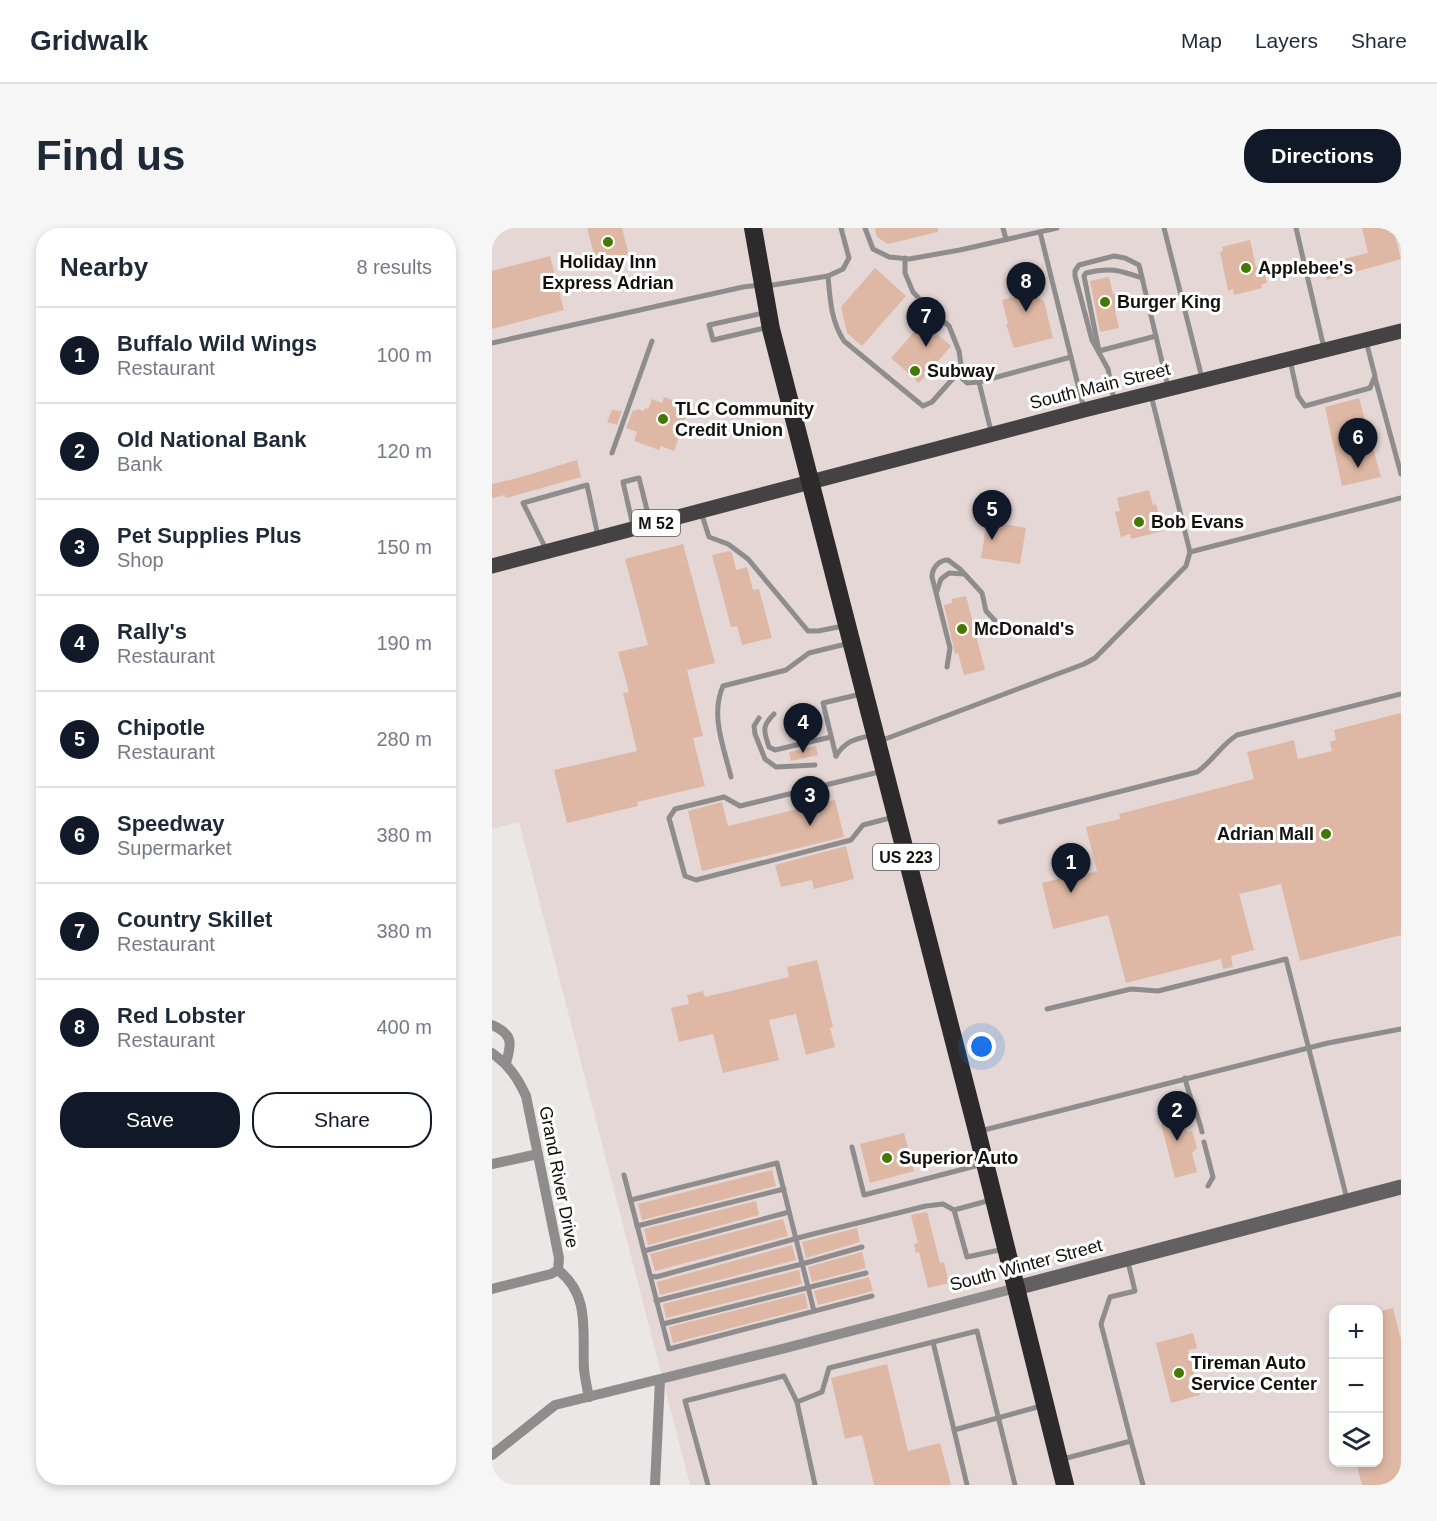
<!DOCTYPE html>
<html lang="en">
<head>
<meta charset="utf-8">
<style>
	body { margin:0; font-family:Helvetica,sans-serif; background:#f6f6f7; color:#1f2937 }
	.controls { position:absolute; right:18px; bottom:18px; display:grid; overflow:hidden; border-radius:12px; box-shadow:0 3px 9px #0003 }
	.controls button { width:54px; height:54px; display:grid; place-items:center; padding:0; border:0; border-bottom:2px solid #e0e1e3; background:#fff; color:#1f2937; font:30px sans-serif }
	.you { position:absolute; left:490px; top:819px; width:21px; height:21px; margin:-15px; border:4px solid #fff; border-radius:50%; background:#1a73e8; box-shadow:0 0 0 9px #1a73e833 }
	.badge { display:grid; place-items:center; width:39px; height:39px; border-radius:50%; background:#111827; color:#fff; font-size:20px; font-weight:700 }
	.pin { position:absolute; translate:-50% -50px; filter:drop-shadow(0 2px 3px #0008) }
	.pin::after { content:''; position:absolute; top:32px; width:21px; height:18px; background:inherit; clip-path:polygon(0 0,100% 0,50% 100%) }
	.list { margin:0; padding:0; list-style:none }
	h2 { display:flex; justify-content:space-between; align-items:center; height:78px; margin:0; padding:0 24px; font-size:26px }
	h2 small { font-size:20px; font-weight:400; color:#747a83 }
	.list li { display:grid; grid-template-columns:39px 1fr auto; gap:18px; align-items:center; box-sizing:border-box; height:96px; padding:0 24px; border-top:2px solid #e0e1e3 }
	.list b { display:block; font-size:22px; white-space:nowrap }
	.list p { margin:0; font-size:20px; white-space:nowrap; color:#747a83 }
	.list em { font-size:20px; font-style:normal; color:#747a83 }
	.actions { display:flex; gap:12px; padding:18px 24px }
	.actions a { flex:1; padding:14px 0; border:2px solid #111827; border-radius:24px; text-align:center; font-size:21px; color:#111827 }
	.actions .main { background:#111827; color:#fff }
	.icon { flex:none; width:33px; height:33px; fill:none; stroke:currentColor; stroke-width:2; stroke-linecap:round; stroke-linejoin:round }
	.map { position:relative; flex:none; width:909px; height:1257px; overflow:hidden; border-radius:24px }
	header { display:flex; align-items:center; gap:36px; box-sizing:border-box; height:84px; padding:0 30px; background:#fff; border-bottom:2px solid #e0e1e3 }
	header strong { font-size:28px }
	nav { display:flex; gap:33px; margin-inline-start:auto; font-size:21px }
	.intro { display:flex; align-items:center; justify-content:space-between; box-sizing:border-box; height:144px; padding:0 36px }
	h1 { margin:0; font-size:42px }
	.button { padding:15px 27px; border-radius:24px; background:#111827; color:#fff; font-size:21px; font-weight:700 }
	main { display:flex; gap:36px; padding:0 36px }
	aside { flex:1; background:#fff; border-radius:24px; box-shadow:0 3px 9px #0003 }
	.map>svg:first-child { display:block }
	.built { fill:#e4d7d5; fill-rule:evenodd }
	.building { fill:#deb8a4 }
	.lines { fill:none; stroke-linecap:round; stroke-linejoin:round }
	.lane { stroke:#8e8c8c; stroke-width:5 }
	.street { stroke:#8e8c8c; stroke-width:10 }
	.secondary { stroke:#636061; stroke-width:15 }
	.primary { stroke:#454243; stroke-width:15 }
	.highway { stroke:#2c2a2a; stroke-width:18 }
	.poi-dot { fill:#457804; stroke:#fff; stroke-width:2 }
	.labels { text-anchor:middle; stroke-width:6; stroke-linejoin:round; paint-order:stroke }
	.shield { fill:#fff; stroke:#595858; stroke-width:1.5 }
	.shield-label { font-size:16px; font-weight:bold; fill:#121110 }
	.poi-label { font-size:18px; font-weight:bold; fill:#121110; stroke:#fff; text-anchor:start }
	.street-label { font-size:18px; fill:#121110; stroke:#fff }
</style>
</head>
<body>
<header>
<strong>Gridwalk</strong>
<nav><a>Map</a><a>Layers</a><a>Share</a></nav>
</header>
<div class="intro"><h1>Find us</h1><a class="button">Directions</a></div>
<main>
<aside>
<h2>Nearby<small>8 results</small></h2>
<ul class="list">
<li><span class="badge">1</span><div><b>Buffalo Wild Wings</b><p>Restaurant</p></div><em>100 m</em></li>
<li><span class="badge">2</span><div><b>Old National Bank</b><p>Bank</p></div><em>120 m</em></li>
<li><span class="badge">3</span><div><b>Pet Supplies Plus</b><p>Shop</p></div><em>150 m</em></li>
<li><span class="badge">4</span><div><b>Rally's</b><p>Restaurant</p></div><em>190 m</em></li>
<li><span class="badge">5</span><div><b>Chipotle</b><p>Restaurant</p></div><em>280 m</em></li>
<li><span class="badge">6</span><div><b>Speedway</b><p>Supermarket</p></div><em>380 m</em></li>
<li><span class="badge">7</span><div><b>Country Skillet</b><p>Restaurant</p></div><em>380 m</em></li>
<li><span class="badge">8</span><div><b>Red Lobster</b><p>Restaurant</p></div><em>400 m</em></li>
</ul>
<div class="actions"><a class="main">Save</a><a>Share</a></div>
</aside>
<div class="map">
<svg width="909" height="1257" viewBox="0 0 909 1257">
	<rect width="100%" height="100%" fill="#ebe7e7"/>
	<path class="built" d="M0 0H909V1257H198L27 594 0 601ZM842 1082H886V1234H842Z"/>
	<g class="building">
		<polygon points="95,0 130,0 137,28 133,30 134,35 106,42"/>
		<polygon points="383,0 446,0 446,4 396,16 385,9"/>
		<polygon points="870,0 896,0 898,5 902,4 909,31 835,52 831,36 876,25"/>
		<polygon points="758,12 764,39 771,37 775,55 769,57 770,60 742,67 741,61 736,63 728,24 731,23 730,19"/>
		<polygon points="58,28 72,82 0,101 0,43"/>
		<polygon points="383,40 414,68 370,118 355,105 349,79"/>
		<polygon points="617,49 621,66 625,65 629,82 623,83 627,100 608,104 598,53"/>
		<polygon points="537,65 552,73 561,110 522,120 514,96 516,96 510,72"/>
		<polygon points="431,94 459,118 427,155 399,130"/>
		<polygon points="172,169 198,178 182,223 169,218 167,222 142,213 145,204 134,200 141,182 144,183 145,181 152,183 153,180 156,181 160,171 170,175"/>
		<polygon points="867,170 889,249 850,258 833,179"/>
		<polygon points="120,182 130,183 125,197 115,194"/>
		<polygon points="85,232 89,249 14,270 13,267 0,270 0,256 26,250"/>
		<polygon points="657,262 661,277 664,276 671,303 639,311 638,306 629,309 623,284 628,283 625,270"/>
		<polygon points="495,293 534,300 528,336 489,330"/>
		<polygon points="191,316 223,435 195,442 211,508 201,510 213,558 145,574 146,578 75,595 62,542 145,523 131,465 137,464 126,424 156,417 133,331"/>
		<polygon points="237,323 240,325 244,342 255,339 261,362 267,361 280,410 250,417 245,398 239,399 220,327"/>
		<polygon points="474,368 493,442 472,447 466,425 463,426 452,377 460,375 460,371"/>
		<polygon points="909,485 909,707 808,733 789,656 747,666 762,722 739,728 741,739 731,741 729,731 634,755 616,687 561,701 550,655 582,647 583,649 605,643 594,599 628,591 627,586 762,551 755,524 802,512 806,531 840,523 838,514 844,512 842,502"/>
		<polygon points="324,518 326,527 299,533 297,524"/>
		<polygon points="343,572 352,609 210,643 196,583 230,574 236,598"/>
		<polygon points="354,618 362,651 322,661 320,652 289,659 283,637"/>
		<polygon points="325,732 341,799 338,800 343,819 314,827 304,786 277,792 287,832 231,845 221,806 187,814 179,780 197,776 195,767 211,763 213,769 297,749 295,739"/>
		<polygon points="691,890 695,904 700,903 705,920 700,925 705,944 683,950 669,896"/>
		<polygon points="412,905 422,943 378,955 368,916"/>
		<polygon points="280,942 284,958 150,992 146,976"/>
		<polygon points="264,973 267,987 156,1017 152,1001"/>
		<polygon points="435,984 448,1035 452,1034 457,1055 436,1060 427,1024 424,1025 422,1016 426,1015 419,987"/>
		<polygon points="291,991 296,1008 163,1043 158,1026"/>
		<polygon points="365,1000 368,1014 314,1030 310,1014"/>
		<polygon points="300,1017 304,1032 168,1067 165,1054"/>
		<polygon points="370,1024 374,1040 320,1054 316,1039"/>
		<polygon points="307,1042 310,1056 174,1090 171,1076"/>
		<polygon points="377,1049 381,1063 326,1077 322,1063"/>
		<polygon points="313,1065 316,1080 181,1115 177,1099"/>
		<polygon points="901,1080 909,1112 909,1257 870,1257 864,1234 886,1234 886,1084"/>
		<polygon points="701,1105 705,1120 696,1122 708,1167 679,1175 664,1115"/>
		<polygon points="395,1136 416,1223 448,1215 459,1257 382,1257 370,1207 353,1211 339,1150"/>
	</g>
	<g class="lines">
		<g class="lane">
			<polyline points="373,0 381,21 397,29 417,31 468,22 565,0"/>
			<polyline points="511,0 514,11"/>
			<polyline points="672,0 710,150"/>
			<polyline points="804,0 832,120"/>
			<polyline points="548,4 579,129"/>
			<polyline points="336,48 351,41 357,30 349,0"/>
			<path d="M650 50C627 42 618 39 594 45L592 48 607 123 664 108"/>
			<path d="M275 58 336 48C338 71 339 93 352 113L431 178 440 174 465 146 469 137 467 123 457 98 433 77 421 64 413 45V30"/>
			<polyline points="272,85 217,97 221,112 277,99"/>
			<polyline points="0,115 251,59 268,57"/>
			<polyline points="798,132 806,168 813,178 878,160 883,148 874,113"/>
			<polyline points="465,146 475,155 487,154 499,203"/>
			<polyline points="883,150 909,246"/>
			<polyline points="487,154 579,129 592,181"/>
			<polyline points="622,173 616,141 600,112 583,48 583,43 587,37 622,28 633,30 647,37 676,159"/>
			<polyline points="120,225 160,113"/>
			<polyline points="209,284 217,309 236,316 256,331 316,403 326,403 351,398"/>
			<polyline points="141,298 131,254 147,250 158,294"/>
			<polyline points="54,321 31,275 95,257 106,308"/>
			<polyline points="698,324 909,270"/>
			<polyline points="445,363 449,351 457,345 472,346"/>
			<path d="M455 439 458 420 440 349C440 340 447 332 456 332L468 341 490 365 494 383 508 398"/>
			<path d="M282 486C269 499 272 503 277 519L283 522 339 509"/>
			<polyline points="267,490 262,498 263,506 273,531 284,539 323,537"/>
			<polyline points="388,513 592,436 603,430 694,338 698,324 659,167"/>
			<polyline points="344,528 331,475 369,466"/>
			<path d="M344 528C353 513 363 511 380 507"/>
			<polyline points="391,543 248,578 232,569 183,581 177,590 193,648 204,652 359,612 371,597 402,589"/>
			<path d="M239 549C232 520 218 487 231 458L294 442 317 425 358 415"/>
			<path d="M508 594 705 544C720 534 729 517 745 507L909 466"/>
			<polyline points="555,781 639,761 666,763 794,731 855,971"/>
			<path d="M693 850C697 869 706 886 710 904"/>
			<polyline points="488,903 836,815 909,801"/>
			<polyline points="712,914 721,949 716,958"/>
			<polyline points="360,919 372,967 491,936"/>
			<polyline points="132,947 158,1047 164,1049 317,1007 434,978 451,976 462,982"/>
			<polyline points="139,972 285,935 322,1083"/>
			<polyline points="499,972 462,982 475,1029 512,1021"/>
			<polyline points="145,998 292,961"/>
			<polyline points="152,1023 297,984"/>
			<polyline points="636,1034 643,1063 618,1069 609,1096 639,1213"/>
			<polyline points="158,1047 177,1121 380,1068"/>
			<polyline points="164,1073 310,1036 370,1019"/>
			<polyline points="171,1096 374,1045"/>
			<polyline points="441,1114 462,1202 549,1178"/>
			<polyline points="305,1174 323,1257"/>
			<polyline points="462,1202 475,1257"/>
			<polyline points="571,1231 639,1213 651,1257"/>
			<polyline points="216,1257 193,1173 292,1148 305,1174 330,1164 337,1140 485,1103 523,1257"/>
		</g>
		<g class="street">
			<path d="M0 797C21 806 20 815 14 835"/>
			<path d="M0 825C17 837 25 849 34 868L67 1030 66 1042 59 1046 0 1061"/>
			<polyline points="0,936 46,926"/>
			<path d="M66 1042C99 1067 90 1105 92 1141 93 1151 95 1160 97 1169"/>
			<polyline points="0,1227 63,1177 286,1122 524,1060"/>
			<polyline points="163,1257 168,1152"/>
		</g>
		<polyline class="secondary" points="524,1060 909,959"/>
		<polyline class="primary" points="0,338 592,182 909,103"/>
		<polyline class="highway" points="261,0 279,101 485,903 573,1257"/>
	</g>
	<g class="poi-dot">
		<circle cx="116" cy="14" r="6"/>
		<circle cx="754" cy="40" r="6"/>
		<circle cx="613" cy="74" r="6"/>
		<circle cx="423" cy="143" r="6"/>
		<circle cx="171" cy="191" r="6"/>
		<circle cx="647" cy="294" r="6"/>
		<circle cx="470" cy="401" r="6"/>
		<circle cx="834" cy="606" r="6"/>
		<circle cx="395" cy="930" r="6"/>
		<circle cx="687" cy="1145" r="6"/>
	</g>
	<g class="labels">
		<g class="shield">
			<rect x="140" y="282" width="48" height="26" rx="4.5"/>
			<rect x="381" y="616" width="66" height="26" rx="4.5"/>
		</g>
		<g class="shield-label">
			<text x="164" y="301">M 52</text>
			<text x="414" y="635">US 223</text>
		</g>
		<g class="poi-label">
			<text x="116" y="40" text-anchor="middle">Holiday Inn<tspan x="116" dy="21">Express Adrian</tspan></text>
			<text x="766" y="46">Applebee's</text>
			<text x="625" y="80">Burger King</text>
			<text x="435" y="149">Subway</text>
			<text x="183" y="187">TLC Community<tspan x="183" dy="21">Credit Union</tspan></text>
			<text x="659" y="300">Bob Evans</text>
			<text x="482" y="407">McDonald's</text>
			<text x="822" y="612" text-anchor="end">Adrian Mall</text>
			<text x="407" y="936">Superior Auto</text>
			<text x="699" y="1141">Tireman Auto<tspan x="699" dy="21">Service Center</tspan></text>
		</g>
		<g class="street-label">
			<text transform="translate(608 158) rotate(-14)" y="6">South Main Street</text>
			<text transform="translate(67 949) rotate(79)" y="6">Grand River Drive</text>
			<text transform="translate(534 1037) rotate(-15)" y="6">South Winter Street</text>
		</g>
	</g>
</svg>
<div class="controls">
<button>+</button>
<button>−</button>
<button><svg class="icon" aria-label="layers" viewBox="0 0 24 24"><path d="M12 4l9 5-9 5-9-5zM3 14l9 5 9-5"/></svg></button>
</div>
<div class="you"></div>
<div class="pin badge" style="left:579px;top:665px">1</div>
<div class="pin badge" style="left:685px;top:913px">2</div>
<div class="pin badge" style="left:318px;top:598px">3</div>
<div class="pin badge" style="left:311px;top:525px">4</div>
<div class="pin badge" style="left:500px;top:312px">5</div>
<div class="pin badge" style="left:866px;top:240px">6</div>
<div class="pin badge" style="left:434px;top:119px">7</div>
<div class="pin badge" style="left:534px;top:84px">8</div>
</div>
</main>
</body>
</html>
